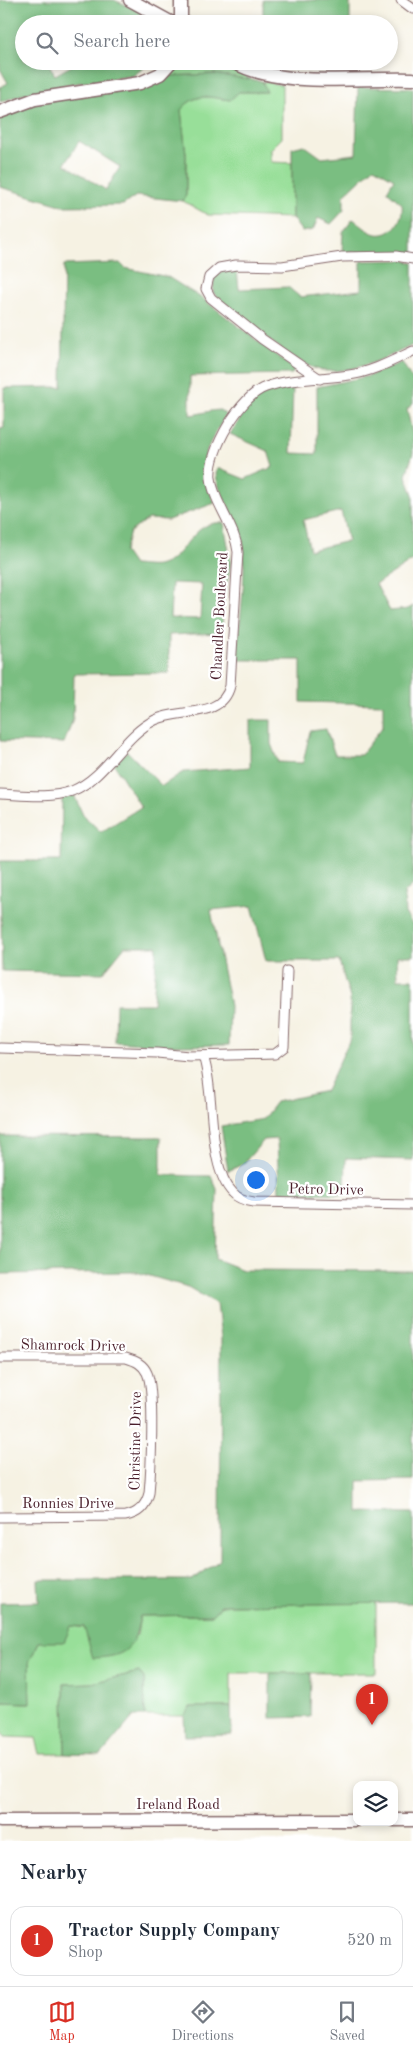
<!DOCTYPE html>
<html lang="en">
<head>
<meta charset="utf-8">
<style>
	body { margin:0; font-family:"Old Standard TT",serif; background:#f6f6f7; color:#1f2937 }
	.controls { position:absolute; right:15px; bottom:15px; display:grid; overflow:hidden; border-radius:10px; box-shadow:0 2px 8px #0003 }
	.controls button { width:45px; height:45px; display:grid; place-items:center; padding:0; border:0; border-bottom:1px solid #e0e1e3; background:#fff; color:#1f2937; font:25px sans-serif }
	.you { position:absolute; left:255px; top:1179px; width:18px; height:18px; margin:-12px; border:4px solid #fff; border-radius:50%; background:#1a73e8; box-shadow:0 0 0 8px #1a73e833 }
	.badge { display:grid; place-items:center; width:32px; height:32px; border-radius:50%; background:#d93025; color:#fff; font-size:16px; font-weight:700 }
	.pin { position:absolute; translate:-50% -41px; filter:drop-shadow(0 1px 2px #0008) }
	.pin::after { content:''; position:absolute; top:26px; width:18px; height:15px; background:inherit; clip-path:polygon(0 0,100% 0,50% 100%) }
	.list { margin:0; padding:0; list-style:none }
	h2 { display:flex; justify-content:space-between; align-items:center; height:65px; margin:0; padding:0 20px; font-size:21px }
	h2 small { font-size:16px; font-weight:400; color:#747a83 }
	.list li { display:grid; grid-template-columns:32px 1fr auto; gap:15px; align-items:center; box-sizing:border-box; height:70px; margin:0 10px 10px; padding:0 10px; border:1px solid #e0e1e3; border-radius:15px }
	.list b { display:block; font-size:19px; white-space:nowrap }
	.list p { margin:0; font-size:16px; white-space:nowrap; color:#747a83 }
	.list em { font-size:16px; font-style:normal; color:#747a83 }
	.icon { flex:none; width:28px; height:28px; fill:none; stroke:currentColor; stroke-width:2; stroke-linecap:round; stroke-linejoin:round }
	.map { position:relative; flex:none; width:413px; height:1841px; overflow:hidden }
	.search { position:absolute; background:#fff; box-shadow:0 2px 8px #0003; left:15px; right:15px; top:15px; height:55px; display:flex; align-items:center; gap:12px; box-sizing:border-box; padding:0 18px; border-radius:28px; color:#747a83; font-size:19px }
	.sheet { height:145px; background:#fff }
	nav { display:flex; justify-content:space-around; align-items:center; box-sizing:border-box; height:70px; border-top:1px solid #e0e1e3; background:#fff; font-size:14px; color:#747a83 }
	nav a { display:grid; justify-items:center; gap:2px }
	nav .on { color:#d93025 }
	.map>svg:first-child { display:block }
	.green { fill:#98df99; stroke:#717f62 }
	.forest { fill:#7abe81; stroke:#626e56; fill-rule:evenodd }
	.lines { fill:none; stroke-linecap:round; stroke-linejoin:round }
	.street-casing { stroke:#86696b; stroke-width:11 }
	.secondary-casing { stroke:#86696b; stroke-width:15 }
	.street { stroke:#fff; stroke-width:9 }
	.secondary { stroke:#fff; stroke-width:12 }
	.labels { text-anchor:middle; stroke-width:4.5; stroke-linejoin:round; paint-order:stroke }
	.street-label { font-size:15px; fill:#4a1f2b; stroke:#fff }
</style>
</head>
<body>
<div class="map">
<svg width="413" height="1841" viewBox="0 0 413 1841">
	<rect width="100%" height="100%" fill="#fff"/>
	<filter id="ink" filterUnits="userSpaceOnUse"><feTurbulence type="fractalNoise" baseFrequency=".02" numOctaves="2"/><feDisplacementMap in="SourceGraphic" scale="10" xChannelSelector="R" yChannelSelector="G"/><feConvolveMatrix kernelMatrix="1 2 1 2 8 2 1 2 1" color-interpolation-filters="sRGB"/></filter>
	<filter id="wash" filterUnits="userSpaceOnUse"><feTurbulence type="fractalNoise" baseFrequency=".0096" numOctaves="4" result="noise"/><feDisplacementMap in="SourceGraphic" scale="20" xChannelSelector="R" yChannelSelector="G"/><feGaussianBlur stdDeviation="1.12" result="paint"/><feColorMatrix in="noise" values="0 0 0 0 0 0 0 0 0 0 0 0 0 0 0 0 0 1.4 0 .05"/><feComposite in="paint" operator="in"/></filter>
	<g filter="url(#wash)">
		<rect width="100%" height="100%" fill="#f6f2e3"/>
		<g class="green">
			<polygon points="178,61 221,61 252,80 214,74 167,76"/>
			<path d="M262 81 282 85V138L271 149V162L292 163V218L208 215 183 201 186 195V154L181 110C196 92 208 97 230 100L238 92H266Z"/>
			<polygon points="376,1603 376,1673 231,1673 231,1707 190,1707 184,1716 145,1716 144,1678 139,1672 92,1683 64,1684 65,1754 40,1754 36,1738 5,1737 0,1731 0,1702 29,1703 29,1662 39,1642 71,1626 137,1635 140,1616 212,1615 221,1605"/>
		</g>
		<g class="forest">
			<polygon points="0,0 114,0 143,12 158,24 24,24 24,61 47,61 55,75 80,61 152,61 133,76 70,84 27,93 0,102 0,87 8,83 0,69"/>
			<rect x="263" y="0" width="87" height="24"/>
			<path d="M214 74 262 81 267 92H239L230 100C208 97 196 92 181 110L186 154V195L183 201 136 196 123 205 64 206 0 187V119L34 103 148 86 167 76ZM79 141 120 167 106 190 65 164Z"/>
			<path d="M358 87 413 88V253L342 252 343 232 353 219C359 223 369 233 376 234 393 237 404 219 402 204L387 191 394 179 374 167 344 195V210L331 224 318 218 313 230 302 232 292 218V148L304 145 322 158 356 154Z"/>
			<path d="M404 260 413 263V345C387 358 356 372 326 371 298 370 235 312 213 293L214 277 223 271 237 270 239 289 288 287 300 297 361 290V261Z"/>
			<path d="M120 263 125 268 168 277 203 299 294 369 292 374 190 376V415C201 414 210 410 220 410L226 415C216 433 199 455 204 477 206 486 212 495 215 503L168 520 148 519 130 532 124 552 133 565C141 565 153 568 161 565 186 557 192 519 224 523L231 562 223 605 222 633 169 635V673L74 674 73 719 64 743 0 741V429L4 428V388L62 387 64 265ZM172 583 202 584 200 619 170 618Z"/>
			<path d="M402 362 413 381V404L407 409 413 437V453L406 476 413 495V560L376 584 390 611 408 609 413 606V885L404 893 405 913 413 925V956H397L398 979H413V1160L346 1158 345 1194 279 1192 277 1139 264 1140 243 1164 228 1171 221 1126 263 1119 276 1102 326 1091 350 1039V998L339 961H266L252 906 211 910 230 1006 229 1045 178 1046 115 1042 116 1004H153L157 946H125L103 973 2 971 0 861H61L62 799 74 795 83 815 101 832 141 807 114 764 127 751 162 786 183 772 250 767V720H271V744L278 762 303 763 310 731 326 729 335 755H361L383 726V704L301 702V660H236C239 627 249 561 241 532 236 517 211 483 217 468L245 479 273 467 268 451 230 434 250 404 263 392 293 388 291 453 317 454V387L369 376ZM341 511 348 541 310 550 303 520Z"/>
			<path d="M0 1136 161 1137V1175L211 1176 217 1189 215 1259 243 1270 413 1271V1480L358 1481V1512L413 1513V1603L221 1605 212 1615 140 1616C134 1648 128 1657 93 1658L84 1627 71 1626 64 1642H39L29 1662 30 1703 0 1702V1603L39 1602 38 1580H192L220 1560 221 1337 217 1304 188 1287 136 1272 0 1274Z"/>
			<polygon points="139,1672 144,1678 145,1716 134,1716 101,1755 65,1754 64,1684 92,1683"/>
			<polygon points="270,1673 311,1673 310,1717 270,1718"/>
			<polygon points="190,1707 231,1707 232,1735 185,1736 184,1716"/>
		</g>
	</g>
	<g filter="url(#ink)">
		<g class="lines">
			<defs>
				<g id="street">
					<polyline points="401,0 413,9"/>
					<polyline points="320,379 262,339 211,298 206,289 209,277 219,268 236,265 282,266 342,257 396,256 413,259"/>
					<path d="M0 794C23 795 50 799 72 791 107 777 122 736 155 720 180 708 222 719 230 686L238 552C235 525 214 504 211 478 208 451 241 395 266 387 291 378 322 379 349 375 372 372 392 361 413 351"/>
					<polyline points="0,1048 157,1053 189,1056 275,1054 284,1047 287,971"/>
					<path d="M203 1056C216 1093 206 1166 233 1193 238 1199 247 1201 254 1202L413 1205"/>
					<path d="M0 1358H126C136 1361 143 1364 147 1373 155 1389 151 1472 149 1493 146 1506 138 1514 125 1516L0 1517"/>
				</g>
				<g id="secondary">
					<polyline points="130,0 174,24"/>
					<polyline points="181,0 181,24"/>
					<path d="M231 61C281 89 356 77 413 79"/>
					<polyline points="0,112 35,99 140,83 160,74 172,61"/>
					<polyline points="394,1820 413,1820"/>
					<polyline points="0,1821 357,1820"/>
				</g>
			</defs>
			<use href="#street" class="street-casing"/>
			<use href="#secondary" class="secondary-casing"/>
			<use href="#street" class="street"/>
			<use href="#secondary" class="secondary"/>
		</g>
	</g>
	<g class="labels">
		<g class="street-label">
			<text transform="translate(219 616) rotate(-87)" y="5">Chandler Boulevard</text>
			<text transform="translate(326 1189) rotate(1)" y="5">Petro Drive</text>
			<text transform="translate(73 1345) rotate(1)" y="5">Shamrock Drive</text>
			<text transform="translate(135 1441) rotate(-89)" y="5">Christine Drive</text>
			<text x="68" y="1508">Ronnies Drive</text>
			<text x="178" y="1809">Ireland Road</text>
		</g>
	</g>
</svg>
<div class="controls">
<button><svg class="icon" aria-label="layers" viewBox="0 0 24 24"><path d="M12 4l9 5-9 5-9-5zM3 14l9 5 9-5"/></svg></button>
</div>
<div class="you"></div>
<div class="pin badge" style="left:372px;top:1725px">1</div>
<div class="search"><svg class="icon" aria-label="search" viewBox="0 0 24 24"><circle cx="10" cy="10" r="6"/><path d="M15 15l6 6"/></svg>Search here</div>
</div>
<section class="sheet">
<h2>Nearby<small></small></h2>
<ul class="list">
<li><span class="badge">1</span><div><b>Tractor Supply Company</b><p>Shop</p></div><em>520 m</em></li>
</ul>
</section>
<nav>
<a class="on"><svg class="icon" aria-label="map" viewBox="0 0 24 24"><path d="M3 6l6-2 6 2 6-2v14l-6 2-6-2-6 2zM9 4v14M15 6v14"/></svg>Map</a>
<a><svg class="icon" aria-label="directions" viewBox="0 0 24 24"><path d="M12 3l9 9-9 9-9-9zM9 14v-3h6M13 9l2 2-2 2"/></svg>Directions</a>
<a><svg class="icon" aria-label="saved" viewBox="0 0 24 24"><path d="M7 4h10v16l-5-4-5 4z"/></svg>Saved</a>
</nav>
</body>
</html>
